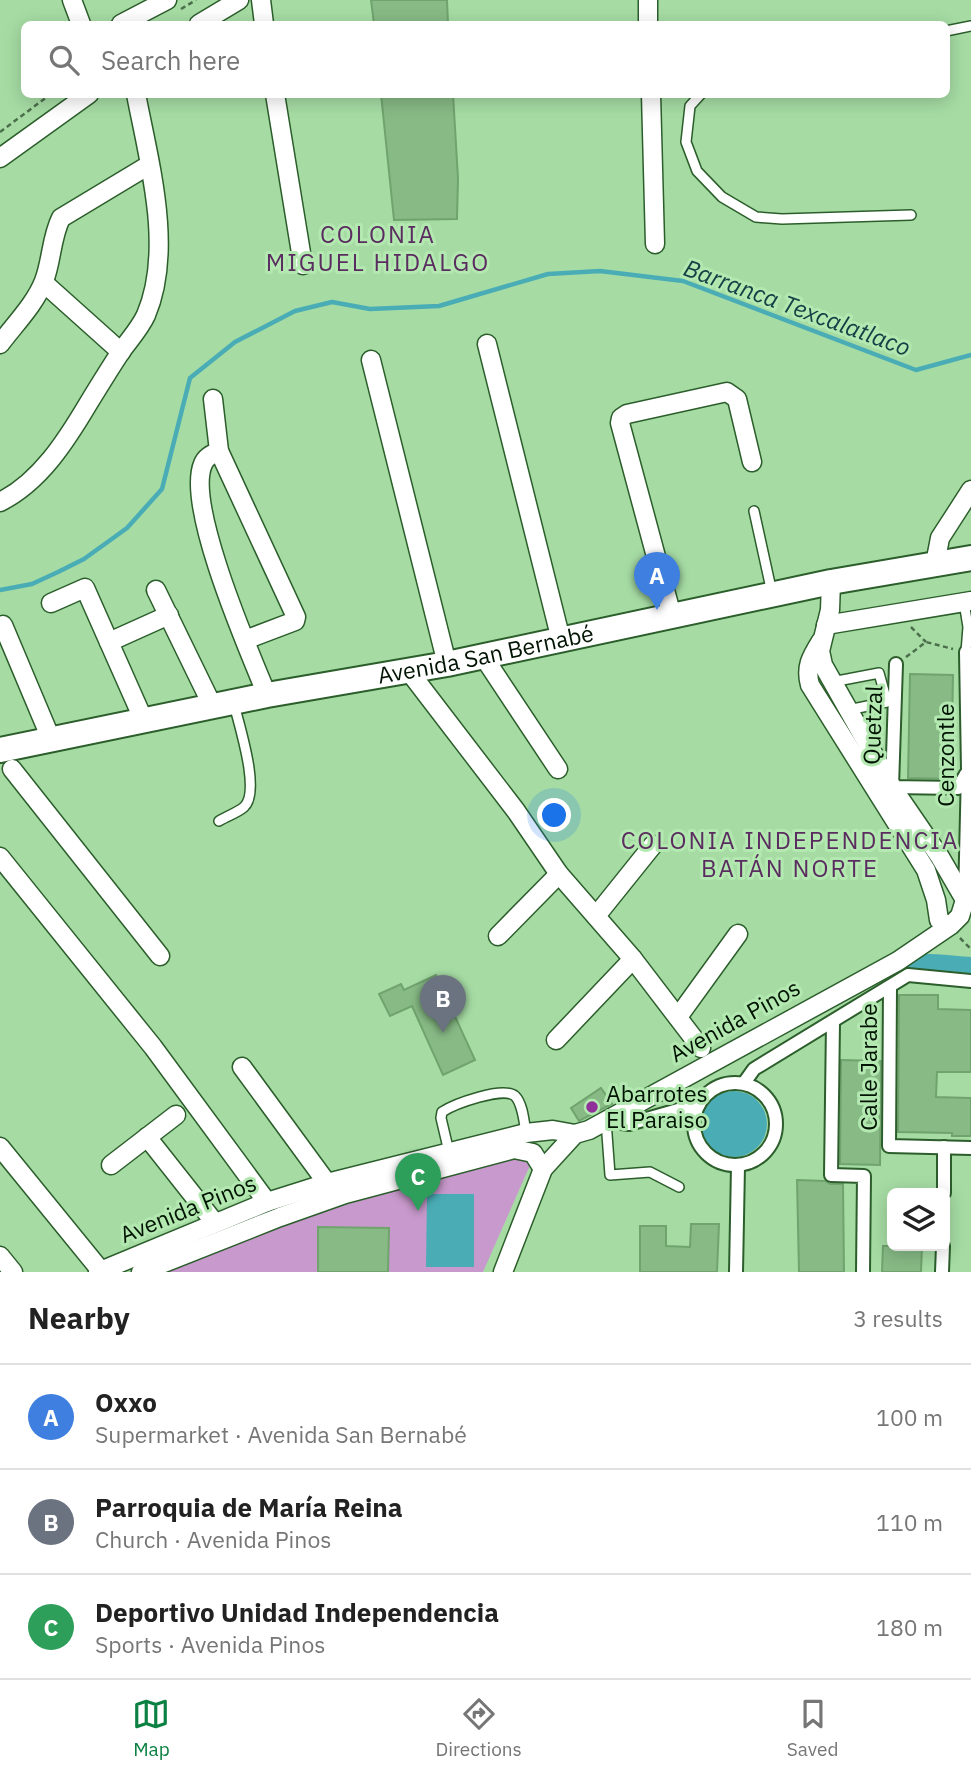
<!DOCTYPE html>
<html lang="en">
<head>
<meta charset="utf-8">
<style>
	body { margin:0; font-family:"IBM Plex Sans",sans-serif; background:#f6f6f6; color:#222 }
	.controls { position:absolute; right:21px; bottom:21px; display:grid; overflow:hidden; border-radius:10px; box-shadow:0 4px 18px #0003 }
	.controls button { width:63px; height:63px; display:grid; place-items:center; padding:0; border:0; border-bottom:2px solid #e0e0e0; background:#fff; color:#222; font:35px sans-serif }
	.you { position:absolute; left:555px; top:816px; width:24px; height:24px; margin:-18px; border:5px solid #fff; border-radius:50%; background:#1a73e8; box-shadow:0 0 0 10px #1a73e833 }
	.badge { display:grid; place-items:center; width:46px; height:46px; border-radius:50%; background:#0b8043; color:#fff; font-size:23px; font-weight:700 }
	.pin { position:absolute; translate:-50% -58px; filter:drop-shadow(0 2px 4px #0008) }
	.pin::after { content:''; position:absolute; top:37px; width:24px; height:21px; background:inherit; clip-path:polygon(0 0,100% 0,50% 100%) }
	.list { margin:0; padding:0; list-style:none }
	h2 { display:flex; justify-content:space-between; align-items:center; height:91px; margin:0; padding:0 28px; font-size:30px }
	h2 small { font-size:23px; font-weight:400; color:#767676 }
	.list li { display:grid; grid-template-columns:46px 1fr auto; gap:21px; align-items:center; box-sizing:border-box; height:105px; padding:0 28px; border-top:2px solid #e0e0e0 }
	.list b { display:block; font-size:26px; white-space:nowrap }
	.list p { margin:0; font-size:23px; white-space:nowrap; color:#767676 }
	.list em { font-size:23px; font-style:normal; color:#767676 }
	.icon { flex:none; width:38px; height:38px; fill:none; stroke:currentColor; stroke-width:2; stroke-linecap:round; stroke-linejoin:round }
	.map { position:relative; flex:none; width:971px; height:1272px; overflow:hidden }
	.search { position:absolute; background:#fff; box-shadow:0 4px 18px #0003; left:21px; right:21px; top:21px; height:77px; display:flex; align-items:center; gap:18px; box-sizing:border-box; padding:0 24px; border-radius:10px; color:#767676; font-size:26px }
	.sheet { height:406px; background:#fff }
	nav { display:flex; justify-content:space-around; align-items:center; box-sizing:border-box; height:98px; border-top:2px solid #e0e0e0; background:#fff; font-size:19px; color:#767676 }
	nav a { display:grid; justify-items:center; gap:4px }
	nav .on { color:#0b8043 }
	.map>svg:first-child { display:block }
	.green { fill:#c899cc }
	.water { fill:#4aadb6 }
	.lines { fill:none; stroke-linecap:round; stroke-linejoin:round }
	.stream { stroke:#4aadb6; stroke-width:4.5 }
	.canal { stroke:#4aadb6; stroke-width:16 }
	.building { fill:#87ba85; stroke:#70a36e; stroke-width:2 }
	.service-casing { stroke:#2c5e2c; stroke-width:12 }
	.pedestrian-casing { stroke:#2c5e2c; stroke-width:16 }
	.minor-casing { stroke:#2c5e2c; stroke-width:21 }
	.secondary-casing { stroke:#2c5e2c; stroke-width:28 }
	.path { stroke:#4b6e4b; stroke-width:2.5; stroke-dasharray:5 3.5; stroke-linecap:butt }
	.service { stroke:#fff; stroke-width:9 }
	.pedestrian { stroke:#fff; stroke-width:12 }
	.minor { stroke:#fff; stroke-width:18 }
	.secondary { stroke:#fff; stroke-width:24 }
	.poi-dot { fill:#90319a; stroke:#b3e9b0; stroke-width:2.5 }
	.labels { text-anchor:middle; stroke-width:6; stroke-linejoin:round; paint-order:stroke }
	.street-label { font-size:23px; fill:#011302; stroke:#b3e9b0 }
	.poi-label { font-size:23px; fill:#011302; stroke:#b3e9b0; text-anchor:start }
	.neighbourhood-label { font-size:24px; letter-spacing:2px; fill:#5a2c5f; stroke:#b3e9b0 }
	.water-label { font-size:24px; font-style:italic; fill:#144146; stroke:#b3e9b0 }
</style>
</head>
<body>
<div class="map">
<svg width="971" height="1272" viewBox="0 0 971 1272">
	<rect width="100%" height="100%" fill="#a6dca4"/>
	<polygon class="green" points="513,1158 531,1163 483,1272 164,1272 284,1223 477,1166"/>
	<g class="water">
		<circle cx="734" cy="1124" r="33"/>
		<polygon points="427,1194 474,1194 474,1267 426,1267"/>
	</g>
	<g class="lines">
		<polyline class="stream" points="0,590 32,584 58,572 84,559 127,528 162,489 190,378 235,342 295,311 332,302 370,309 439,306 548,274 600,271 683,281 916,370 971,355"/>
		<path class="canal" d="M892 969C914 956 946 964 971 965"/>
	</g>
	<g class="building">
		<polygon points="371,0 447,0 448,24 374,24"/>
		<polygon points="381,94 453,94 458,178 457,219 394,220"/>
		<polygon points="910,674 953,675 951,779 908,778"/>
		<polygon points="436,975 475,1060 443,1075 412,1006 390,1016 379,994 401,984 404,990"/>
		<polygon points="899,995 938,995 938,1009 971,1010 971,1072 937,1072 936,1097 971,1098 971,1136 952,1136 952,1133 898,1132"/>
		<polygon points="841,1060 881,1061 880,1165 840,1164"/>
		<polygon points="601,1088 612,1104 579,1121 571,1108"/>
		<polygon points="797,1180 825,1181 830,1184 843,1184 844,1272 799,1272"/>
		<polygon points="691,1224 719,1224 717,1272 640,1272 640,1226 666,1226 666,1246 690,1247"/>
		<polygon points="318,1227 389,1228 388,1272 318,1272"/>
		<polygon points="883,1246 922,1246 921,1272 882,1272"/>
	</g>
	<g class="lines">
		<defs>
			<g id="service">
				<polyline points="946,31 971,26"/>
				<polyline points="701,94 690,106 686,142 697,171 722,197 756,217 782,219 911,215"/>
				<polyline points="754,511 772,593"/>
				<polyline points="964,602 968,627 966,652 969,652"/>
				<polyline points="832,682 879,673 887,702 848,710"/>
				<path d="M219 821C227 816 237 813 244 807 261 792 239 725 234 704"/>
				<polyline points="606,1121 610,1175 650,1172 679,1187"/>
				<path d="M449 1152 441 1118 442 1112C454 1104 503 1086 515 1096 523 1104 524 1122 526 1133"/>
			</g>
			<g id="pedestrian">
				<polyline points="896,664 892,787 958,788 966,774"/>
				<polyline points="965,900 968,770 966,652"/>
				<polyline points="890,988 889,1146 971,1148"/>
				<polyline points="833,1022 831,1175 864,1176 863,1272"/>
				<polyline points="744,1083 754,1069 908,975 971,981"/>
				<circle cx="735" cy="1124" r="41"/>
				<polyline points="606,1121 629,1124 699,1104"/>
				<polyline points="944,1193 944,1147"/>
				<polyline points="736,1272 738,1166"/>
				<polyline points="942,1272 943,1246"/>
			</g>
			<g id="minor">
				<polyline points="72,0 81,24"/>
				<polyline points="261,0 264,24"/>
				<polyline points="648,0 648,24"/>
				<polyline points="121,24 167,0"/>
				<polyline points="199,24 239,0"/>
				<polyline points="275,94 303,265"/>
				<polyline points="651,94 655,244"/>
				<polyline points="0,158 89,94"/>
				<polyline points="44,283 121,352"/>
				<path d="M0 344C15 324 35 304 44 281 52 260 51 238 61 218L149 165"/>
				<polyline points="487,344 561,640"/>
				<polyline points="371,360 447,664"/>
				<polyline points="213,399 219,451 296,617 295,621 245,640"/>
				<path d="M219 451C213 454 206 456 203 464 185 505 249 651 267 695"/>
				<path d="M0 502C40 482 66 441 88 404 99 386 110 368 122 350 130 339 140 328 146 315 174 249 149 162 136 94"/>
				<polyline points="935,564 940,538 971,490"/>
				<polyline points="156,590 213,707"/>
				<polyline points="51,603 85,588 144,721"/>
				<polyline points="672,616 620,423 621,418 627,414 727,392 737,399 752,462"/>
				<polyline points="3,625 51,739"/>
				<polyline points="826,625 971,601"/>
				<path d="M821 641C811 657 805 667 810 685L926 870 936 900 939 920 948 926"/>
				<polyline points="109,642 169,615"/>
				<polyline points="483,656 558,769"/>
				<polyline points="408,670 516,811 559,874 633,959 701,1048"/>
				<polyline points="12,769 160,956"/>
				<polyline points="0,857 153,1047 267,1202"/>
				<polyline points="596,916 653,845"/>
				<polyline points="498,936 559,874"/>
				<polyline points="678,1017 738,934"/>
				<polyline points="556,1040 633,959"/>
				<polyline points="242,1067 327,1183"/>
				<polyline points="147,1137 215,1223"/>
				<polyline points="0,1147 101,1271"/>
				<polyline points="111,1165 176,1115"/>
				<polyline points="0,1256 13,1272"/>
				<polyline points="98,1272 267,1202 327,1183 526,1133 553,1130 575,1134 589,1130 898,961 951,925 960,916 965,900 940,857 892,787 823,665 820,651 830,610 831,582"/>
				<polyline points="141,1272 280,1217 345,1194 514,1149 533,1153 543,1169"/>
				<polyline points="503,1272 543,1169 575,1134"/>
			</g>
			<g id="secondary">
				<path id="s1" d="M0 750 267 695 447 664 831 582 971 558"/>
			</g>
		</defs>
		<use href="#service" class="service-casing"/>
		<use href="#pedestrian" class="pedestrian-casing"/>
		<use href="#minor" class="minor-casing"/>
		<use href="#secondary" class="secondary-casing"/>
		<g class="path">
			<polyline points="181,9 196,0"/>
			<polyline points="0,132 51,94"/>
			<polyline points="911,627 926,642"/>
			<polyline points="906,657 926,642 953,649"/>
			<polyline points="960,938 971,949"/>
		</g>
		<use href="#service" class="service"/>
		<use href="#pedestrian" class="pedestrian"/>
		<use href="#minor" class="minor"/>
		<use href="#secondary" class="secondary"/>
	</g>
	<circle class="poi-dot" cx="592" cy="1107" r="7"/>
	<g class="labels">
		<g class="street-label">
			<text dy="8" stroke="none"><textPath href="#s1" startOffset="495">Avenida San Bernabé</textPath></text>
			<text transform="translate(873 725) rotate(-88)" y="8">Quetzal</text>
			<text transform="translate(946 755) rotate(-90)" y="8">Cenzontle</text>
			<text transform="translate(735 1021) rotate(-29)" y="8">Avenida Pinos</text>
			<text transform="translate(869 1067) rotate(-90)" y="8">Calle Jarabe</text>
			<text transform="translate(188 1209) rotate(-22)" y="8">Avenida Pinos</text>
		</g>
		<g class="poi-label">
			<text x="606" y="1102">Abarrotes<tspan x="606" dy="26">El Paraiso</tspan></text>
		</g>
		<g class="neighbourhood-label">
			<text x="378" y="243">COLONIA<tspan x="378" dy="28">MIGUEL HIDALGO</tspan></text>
			<text x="790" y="849">COLONIA INDEPENDENCIA<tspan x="790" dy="28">BATÁN NORTE</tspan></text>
		</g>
		<g class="water-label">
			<text transform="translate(797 308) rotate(20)" y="8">Barranca Texcalatlaco</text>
		</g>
	</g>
</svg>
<div class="controls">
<button><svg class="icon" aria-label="layers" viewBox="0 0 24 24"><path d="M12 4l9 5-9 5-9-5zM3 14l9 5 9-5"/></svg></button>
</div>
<div class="you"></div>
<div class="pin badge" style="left:657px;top:610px;background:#3f7fe0">A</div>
<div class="pin badge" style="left:443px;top:1033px;background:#6b7280">B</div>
<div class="pin badge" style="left:418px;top:1211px;background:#2e9e5b">C</div>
<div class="search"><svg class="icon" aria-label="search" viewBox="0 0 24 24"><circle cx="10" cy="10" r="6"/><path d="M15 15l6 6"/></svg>Search here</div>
</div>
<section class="sheet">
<h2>Nearby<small>3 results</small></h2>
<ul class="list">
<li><span class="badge" style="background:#3f7fe0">A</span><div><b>Oxxo</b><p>Supermarket · Avenida San Bernabé</p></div><em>100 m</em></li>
<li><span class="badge" style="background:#6b7280">B</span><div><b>Parroquia de María Reina</b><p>Church · Avenida Pinos</p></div><em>110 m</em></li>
<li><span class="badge" style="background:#2e9e5b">C</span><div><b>Deportivo Unidad Independencia</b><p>Sports · Avenida Pinos</p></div><em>180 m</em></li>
</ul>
</section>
<nav>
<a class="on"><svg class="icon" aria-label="map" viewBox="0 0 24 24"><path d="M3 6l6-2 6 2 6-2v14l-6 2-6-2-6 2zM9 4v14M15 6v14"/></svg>Map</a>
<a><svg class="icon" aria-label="directions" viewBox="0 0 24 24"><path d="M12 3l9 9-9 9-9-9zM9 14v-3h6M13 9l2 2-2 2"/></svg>Directions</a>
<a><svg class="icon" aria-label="saved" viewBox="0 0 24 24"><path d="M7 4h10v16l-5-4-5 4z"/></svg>Saved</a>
</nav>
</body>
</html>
